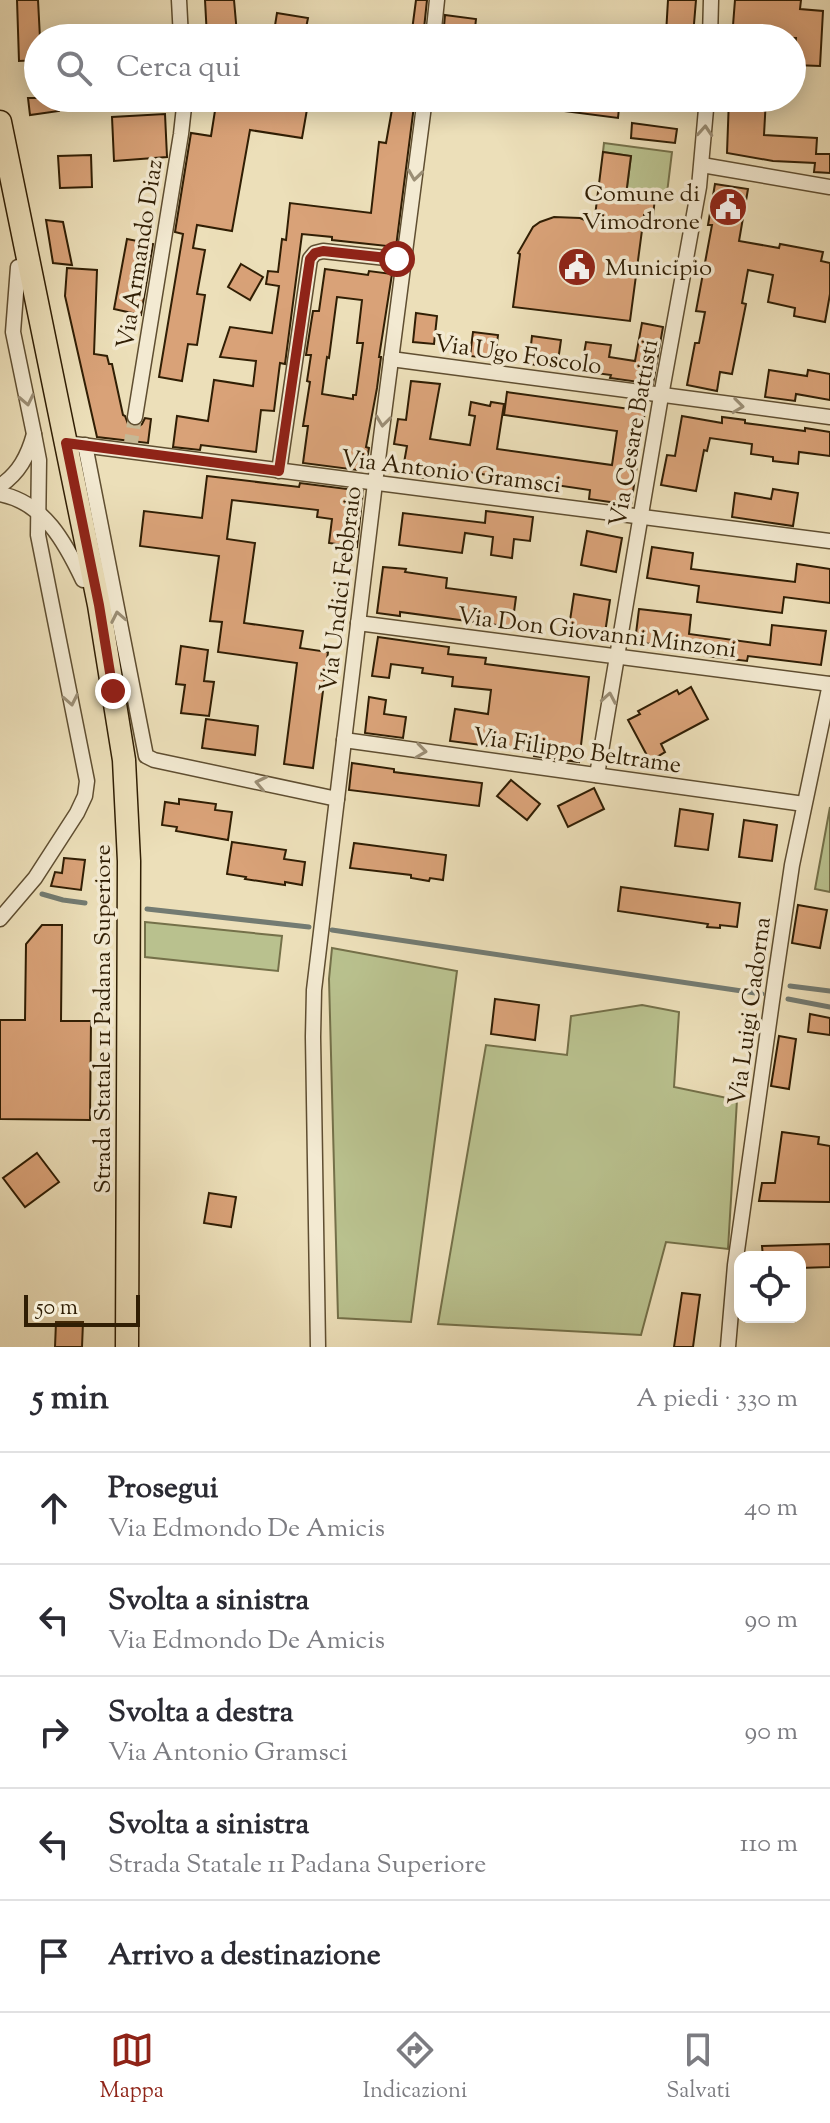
<!DOCTYPE html>
<html lang="it">
<head>
<meta charset="utf-8">
<style>
	body { margin:0; font-family:"Sorts Mill Goudy",serif; background:#f2f2f3; color:#2b2b33 }
	.controls { position:absolute; right:24px; bottom:24px; display:grid; overflow:hidden; border-radius:16px; box-shadow:0 4px 20px #0003 }
	.controls button { width:72px; height:72px; display:grid; place-items:center; padding:0; border:0; border-bottom:2px solid #e1e1e2; background:#fff; color:#2b2b33; font:40px sans-serif }
	.scale { position:absolute; left:24px; bottom:20px; width:116px; box-sizing:border-box; padding-left:8px; border:4px solid #301e04; border-top:0; font-size:22px; line-height:28px; white-space:nowrap; color:#301e04; -webkit-text-stroke:6px #f3ead2; paint-order:stroke }
	.stop { position:absolute; width:24px; height:24px; margin:-18px; border:6px solid #8f2418; border-radius:50%; background:#fff }
	.stop.end { background:#8f2418; border-color:#fff; box-shadow:0 2px 8px #0008 }
	.list { margin:0; padding:0; list-style:none }
	h2 { display:flex; justify-content:space-between; align-items:center; height:104px; margin:0; padding:0 32px; font-size:34px }
	h2 small { font-size:26px; font-weight:400; color:#7c7c81 }
	.list li { display:grid; grid-template-columns:52px 1fr auto; gap:24px; align-items:center; box-sizing:border-box; height:112px; padding:0 32px; border-top:2px solid #e1e1e2 }
	.list b { display:block; font-size:30px; white-space:nowrap }
	.list p { margin:0; font-size:26px; white-space:nowrap; color:#7c7c81 }
	.list em { font-size:26px; font-style:normal; color:#7c7c81 }
	.icon { flex:none; width:44px; height:44px; fill:none; stroke:currentColor; stroke-width:2; stroke-linecap:round; stroke-linejoin:round }
	.map { position:relative; flex:none; width:830px; height:1347px; overflow:hidden }
	.search { position:absolute; background:#fff; box-shadow:0 4px 20px #0003; left:24px; right:24px; top:24px; height:88px; display:flex; align-items:center; gap:20px; box-sizing:border-box; padding:0 28px; border-radius:44px; color:#7c7c81; font-size:30px }
	.sheet { height:664px; background:#fff }
	nav { display:flex; justify-content:space-around; align-items:center; box-sizing:border-box; height:112px; border-top:2px solid #e1e1e2; background:#fff; font-size:22px; color:#7c7c81 }
	nav a { display:grid; justify-items:center; gap:4px }
	nav .on { color:#8f2418 }
	.map>svg:first-child { display:block }
	.green { fill:#b9c18e; stroke:#747049; stroke-width:2 }
	.lines { fill:none; stroke-linecap:round; stroke-linejoin:round }
	.stream { stroke:#737b72; stroke-width:5 }
	.building { fill:#d9a278; stroke:#301e04; stroke-width:2; fill-rule:evenodd }
	.minor-tunnel { stroke:#c6b895; stroke-width:14; stroke-dasharray:14 7; stroke-linecap:butt }
	.minor-casing { stroke:#5f4e31; stroke-width:17 }
	.primary-casing { stroke:#301e04; stroke-width:25 }
	.minor { stroke:#f3ead2; stroke-width:14 }
	.primary { stroke:#ecdfb9; stroke-width:22 }
	.oneway { stroke:#9b8e75 }
	.route { stroke:#8f2418; stroke-width:10 }
	.labels { text-anchor:middle; stroke-width:7; stroke-linejoin:round; paint-order:stroke }
	.poi-label { font-size:24px; fill:#301e04; stroke:#f3ead2; text-anchor:end }
	.street-label { font-size:24px; fill:#301e04; stroke:#f3ead2 }
</style>
</head>
<body>
<div class="map">
<svg width="830" height="1347" viewBox="0 0 830 1347">
	<rect width="100%" height="100%" fill="#ecdfb9"/>
	<filter id="stains"><feTurbulence type="fractalNoise" baseFrequency=".0025" numOctaves="4"/><feColorMatrix values="0 0 0 0 .2 0 0 0 0 .09 0 0 0 0 .02 0 0 0 .5 -.17"/></filter>
	<radialGradient id="worn" r=".72"><stop offset=".6" stop-color="#630" stop-opacity="0"/><stop offset="1" stop-color="#630" stop-opacity=".3"/></radialGradient>
	<g class="green">
		<polygon points="604,143 672,152 667,193 656,192 655,198 626,195 631,156 603,152"/>
		<polygon points="830,807 830,892 815,889"/>
		<polygon points="145,922 282,936 278,971 145,957"/>
		<polygon points="332,948 457,971 411,1322 338,1318 329,979"/>
		<polygon points="642,1005 679,1012 674,1087 737,1100 728,1249 666,1242 641,1335 438,1324 486,1045 567,1055 571,1016"/>
	</g>
	<g class="lines">
		<g class="stream">
			<polyline points="42,894 63,900 85,903"/>
			<polyline points="147,909 309,927"/>
			<polyline points="332,930 762,994"/>
			<polyline points="790,986 830,991"/>
			<polyline points="788,999 830,1007"/>
		</g>
	</g>
	<g class="building">
		<polygon points="17,0 38,0 40,38 38,38 38,60 19,61"/>
		<polygon points="205,0 234,0 237,34 207,37"/>
		<polygon points="416,0 427,0 423,38 411,38"/>
		<polygon points="668,0 696,0 693,36 666,34"/>
		<polygon points="735,0 801,0 800,9 823,11 820,66 794,65 796,38 732,38"/>
		<polygon points="277,13 308,18 304,38 273,38"/>
		<polygon points="445,15 476,19 474,38 443,38"/>
		<polygon points="28,98 58,98 59,111 30,115"/>
		<polygon points="217,98 309,98 302,138 250,130 232,231 197,225 193,248 205,250 197,294 205,295 197,345 188,344 182,381 159,377 183,234 175,232 191,133 211,136"/>
		<polygon points="394,98 415,98 396,247 332,240 332,237 302,234 285,364 280,363 274,411 261,410 256,452 201,445 200,450 173,447 177,416 208,421 214,380 253,386 256,361 220,357 230,327 272,333 279,286 266,284 268,271 278,272 282,239 286,240 290,203 371,213 379,142 386,143"/>
		<polygon points="526,98 620,98 618,118 526,106"/>
		<polygon points="729,98 766,98 764,135 817,138 816,154 830,154 830,173 814,172 815,163 773,161 727,153"/>
		<polygon points="165,114 167,157 114,161 112,117"/>
		<polygon points="632,123 677,129 675,143 631,138"/>
		<polygon points="603,152 631,156 626,195 655,198 653,216 644,215 630,321 513,307 520,254 518,253 533,227 540,222 554,217 580,218 594,224"/>
		<polygon points="91,155 92,187 60,188 58,156"/>
		<polygon points="715,184 748,189 739,241 779,248 780,244 823,252 821,261 830,263 830,294 825,322 794,316 795,308 768,302 773,275 748,270 742,303 746,304 732,374 720,372 717,391 687,385 695,343 699,343 705,312 696,311 712,225 708,225"/>
		<polygon points="46,220 63,222 72,265 53,263"/>
		<polygon points="127,239 153,244 141,315 114,309"/>
		<polygon points="241,264 263,277 250,300 228,287"/>
		<polygon points="67,268 97,270 94,354 107,356 109,364 112,364 123,415 125,416 128,424 138,427 142,424 145,418 151,419 148,443 97,437 65,296"/>
		<path d="M325 269 368 275 369 271 392 274 379 357H381L377 388 366 447 369 448 365 471 303 463 308 426H303L310 382 307 381 311 355H306L313 311H319ZM337 297 362 300 357 343H363L356 395H353V399L322 394 327 357 329 358Z"/>
		<polygon points="416,313 437,316 434,344 413,342"/>
		<polygon points="642,323 663,327 653,384 610,378 611,375 581,371 586,342 611,345 609,357 635,361"/>
		<polygon points="473,332 498,335 495,359 470,356"/>
		<polygon points="532,336 561,340 557,368 529,364"/>
		<polygon points="769,370 807,376 808,370 830,374 830,400 796,394 795,401 765,397"/>
		<polygon points="411,381 440,384 430,439 470,445 475,416 469,415 471,402 490,406 491,402 504,404 497,449 612,465 617,431 504,415 507,392 645,411 631,505 589,499 590,490 426,466 425,478 402,474 407,446 394,444 398,419 406,420"/>
		<polygon points="682,416 722,423 722,417 745,420 745,423 805,431 805,428 830,432 830,456 799,452 798,464 773,461 773,457 751,454 752,444 710,438 707,451 704,450 696,491 661,485 667,455 675,456"/>
		<polygon points="207,476 299,487 300,483 363,491 357,547 329,543 332,519 317,517 318,510 232,500 227,539 255,543 244,623 303,631 300,648 328,652 313,768 284,764 297,663 218,652 222,622 210,621 219,556 140,546 144,511 202,518"/>
		<polygon points="773,489 798,493 793,526 732,517 735,493 771,499"/>
		<polygon points="486,511 533,517 530,541 514,539 512,558 491,555 493,537 465,533 462,553 399,545 403,513 485,523"/>
		<polygon points="587,531 622,538 616,572 581,565"/>
		<polygon points="652,547 693,553 691,569 795,582 797,564 830,569 830,603 784,597 782,613 697,602 699,586 647,578"/>
		<polygon points="383,567 406,569 405,572 447,578 446,588 516,597 512,627 400,612 400,616 377,613"/>
		<polygon points="574,594 610,600 605,633 569,627"/>
		<polygon points="639,609 691,615 689,634 770,645 772,625 826,631 821,665 748,656 747,661 705,656 706,651 635,642"/>
		<polygon points="378,637 449,647 448,654 486,658 485,664 589,677 579,762 534,756 534,752 450,741 455,709 488,714 491,690 452,686 453,677 422,673 423,668 391,664 389,678 372,676"/>
		<polygon points="181,646 208,650 204,681 214,682 209,716 181,713 185,685 176,684"/>
		<polygon points="691,687 708,719 661,744 665,752 650,761 628,720 640,714 638,711 677,690 679,694"/>
		<polygon points="369,697 386,700 384,714 406,717 403,738 365,733"/>
		<polygon points="206,719 258,726 255,755 202,748"/>
		<polygon points="352,763 394,769 394,772 482,783 479,806 349,790"/>
		<polygon points="511,780 540,804 527,820 497,796"/>
		<polygon points="594,788 604,809 568,827 558,806"/>
		<polygon points="179,799 216,804 215,810 232,812 228,840 176,831 177,827 162,825 165,802 179,804"/>
		<polygon points="680,809 713,814 708,850 675,846"/>
		<polygon points="744,820 777,825 772,861 739,857"/>
		<polygon points="232,842 286,850 284,859 305,862 302,885 285,882 285,885 245,879 246,877 227,874"/>
		<polygon points="354,843 446,855 443,880 430,878 429,881 411,878 411,875 350,868"/>
		<polygon points="64,858 85,860 81,890 51,886 55,872 62,873"/>
		<polygon points="621,887 740,903 737,927 720,925 720,928 707,927 708,924 618,911"/>
		<polygon points="798,905 827,910 820,948 792,943"/>
		<polygon points="42,925 62,925 61,1021 91,1021 90,1120 0,1119 0,1020 25,1020 26,944"/>
		<polygon points="495,999 539,1005 535,1040 491,1034"/>
		<polygon points="810,1014 830,1018 830,1035 808,1032"/>
		<polygon points="779,1036 796,1039 789,1089 771,1086"/>
		<polygon points="782,1132 819,1137 818,1144 830,1146 830,1202 759,1201 762,1183 775,1183"/>
		<polygon points="37,1153 59,1182 25,1207 3,1178"/>
		<polygon points="209,1193 236,1197 231,1227 204,1223"/>
		<polygon points="830,1244 830,1267 800,1268 800,1257 763,1257 762,1246"/>
		<polygon points="682,1293 700,1295 693,1347 674,1347"/>
		<polygon points="56,1322 83,1322 82,1347 55,1347"/>
	</g>
	<g class="lines">
		<polyline class="minor-tunnel" points="130,449 135,417"/>
		<defs>
			<g id="minor">
				<polyline points="179,0 181,38"/>
				<polyline points="433,38 437,0"/>
				<polyline points="710,38 711,0"/>
				<polyline points="702,165 830,187"/>
				<polyline points="391,359 830,417"/>
				<polyline points="135,417 181,134 185,98"/>
				<polyline points="66,443 830,541"/>
				<polyline points="85,445 146,756 154,760 337,799"/>
				<polyline points="279,471 310,259 315,253 323,251 404,260"/>
				<path d="M0 486C19 473 28 456 34 434L13 332 18 267"/>
				<path d="M0 494C44 502 66 544 83 580"/>
				<polyline points="358,623 830,684"/>
				<polyline points="344,740 804,804"/>
				<polyline points="597,775 661,396 699,187 707,98"/>
				<polyline points="0,919 35,878 77,813 85,796 87,781 38,535 39,460 34,434"/>
				<polyline points="318,1347 313,1037 314,990 375,483 425,98"/>
				<polyline points="728,1347 735,1265 775,980 792,865 830,684"/>
			</g>
			<polyline id="primary" points="0,122 99,605 124,760 129,861 127,1347"/>
		</defs>
		<use href="#minor" class="minor-casing"/>
		<use href="#primary" class="primary-casing"/>
		<use href="#minor" class="minor"/>
		<use href="#primary" class="primary"/>
	</g>
	<defs><path id="oneway-chevron" d="M-2-3.5L2.5 0L-2 3.5" fill="none" stroke-width="1.6" stroke-linecap="round" stroke-linejoin="round" transform="scale(2)"/></defs>
	<g class="oneway">
		<use href="#oneway-chevron" transform="translate(705 131) rotate(-86)"/>
		<use href="#oneway-chevron" transform="translate(415 175) rotate(98)"/>
		<use href="#oneway-chevron" transform="translate(27 400) rotate(78)"/>
		<use href="#oneway-chevron" transform="translate(738 406) rotate(7)"/>
		<use href="#oneway-chevron" transform="translate(383 421) rotate(97)"/>
		<use href="#oneway-chevron" transform="translate(118 617) rotate(-101)"/>
		<use href="#oneway-chevron" transform="translate(609 698) rotate(-80)"/>
		<use href="#oneway-chevron" transform="translate(71 700) rotate(79)"/>
		<use href="#oneway-chevron" transform="translate(421 751) rotate(8)"/>
		<use href="#oneway-chevron" transform="translate(261 783) rotate(-168)"/>
	</g>
	<g class="lines">
		<polyline class="route" points="113,691 99,605 66,443 279,471 310,259 315,253 323,251 397,259"/>
	</g>
	<defs>
		<symbol id="civic-disc" viewBox="-11 -11 22 22"><circle r="9.5" fill="#8f2418" stroke="#f3ead2"/><path d="M-.6-6.5H3V-4.5H.6V-3L4-1V1h2V6H-6V1h2V-1L-.6-3ZM-1.2 2.5V6h2.4V2.5Z" fill="#fff"/></symbol>
	</defs>
	<g fill-rule="evenodd">
		<use href="#civic-disc" x="706" y="185" width="44" height="44"/>
		<use href="#civic-disc" x="555" y="245" width="44" height="44"/>
	</g>
	<g class="labels">
		<g class="poi-label">
			<text x="700" y="201">Comune di<tspan x="700" dy="28">Vimodrone</tspan></text>
			<text x="605" y="275" text-anchor="start">Municipio</text>
		</g>
		<g class="street-label">
			<text transform="translate(139 254) rotate(-81)" y="8">Via Armando Diaz</text>
			<text transform="translate(518 354) rotate(8)" y="8">Via Ugo Foscolo</text>
			<text transform="translate(633 433) rotate(-80)" y="8">Via Cesare Battisti</text>
			<text transform="translate(451 471) rotate(7)" y="8">Via Antonio Gramsci</text>
			<text transform="translate(340 589) rotate(-83)" y="8">Via Undici Febbraio</text>
			<text transform="translate(597 632) rotate(7)" y="8">Via Don Giovanni Minzoni</text>
			<text transform="translate(577 750) rotate(8)" y="8">Via Filippo Beltrame</text>
			<text transform="translate(749 1011) rotate(-82)" y="8">Via Luigi Cadorna</text>
			<text transform="translate(102 1019) rotate(-90)" y="8">Strada Statale 11 Padana Superiore</text>
		</g>
	</g>
	<rect width="100%" height="100%" filter="url(#stains)"/>
	<rect width="100%" height="100%" fill="url(#worn)"/>
</svg>
<div class="controls">
<button><svg class="icon" aria-label="locate" viewBox="0 0 24 24"><circle cx="12" cy="12" r="6"/><path d="M12 2v4M12 18v4M2 12h4M18 12h4"/></svg></button>
</div>
<div class="scale">50 m</div>
<div class="stop" style="left:397px;top:259px"></div>
<div class="stop end" style="left:113px;top:691px"></div>
<div class="search"><svg class="icon" aria-label="search" viewBox="0 0 24 24"><circle cx="10" cy="10" r="6"/><path d="M15 15l6 6"/></svg>Cerca qui</div>
</div>
<section class="sheet">
<h2>5 min<small>A piedi · 330 m</small></h2>
<ul class="list">
<li><svg class="icon" aria-label="ahead" viewBox="0 0 24 24"><path d="M12 20V5M6 11l6-6 6 6"/></svg><div><b>Prosegui</b><p>Via Edmondo De Amicis</p></div><em>40 m</em></li>
<li><svg class="icon" aria-label="left" viewBox="0 0 24 24"><path d="M17 20v-9H6M10 6l-5 5 5 5"/></svg><div><b>Svolta a sinistra</b><p>Via Edmondo De Amicis</p></div><em>90 m</em></li>
<li><svg class="icon" aria-label="right" viewBox="0 0 24 24"><path d="M7 20v-9h11M14 6l5 5-5 5"/></svg><div><b>Svolta a destra</b><p>Via Antonio Gramsci</p></div><em>90 m</em></li>
<li><svg class="icon" aria-label="left" viewBox="0 0 24 24"><path d="M17 20v-9H6M10 6l-5 5 5 5"/></svg><div><b>Svolta a sinistra</b><p>Strada Statale 11 Padana Superiore</p></div><em>110 m</em></li>
<li><svg class="icon" aria-label="arrive" viewBox="0 0 24 24"><path d="M6 21V4h12l-3 4 3 4H6"/></svg><div><b>Arrivo a destinazione</b></div></li>
</ul>
</section>
<nav>
<a class="on"><svg class="icon" aria-label="map" viewBox="0 0 24 24"><path d="M3 6l6-2 6 2 6-2v14l-6 2-6-2-6 2zM9 4v14M15 6v14"/></svg>Mappa</a>
<a><svg class="icon" aria-label="directions" viewBox="0 0 24 24"><path d="M12 3l9 9-9 9-9-9zM9 14v-3h6M13 9l2 2-2 2"/></svg>Indicazioni</a>
<a><svg class="icon" aria-label="saved" viewBox="0 0 24 24"><path d="M7 4h10v16l-5-4-5 4z"/></svg>Salvati</a>
</nav>
</body>
</html>
